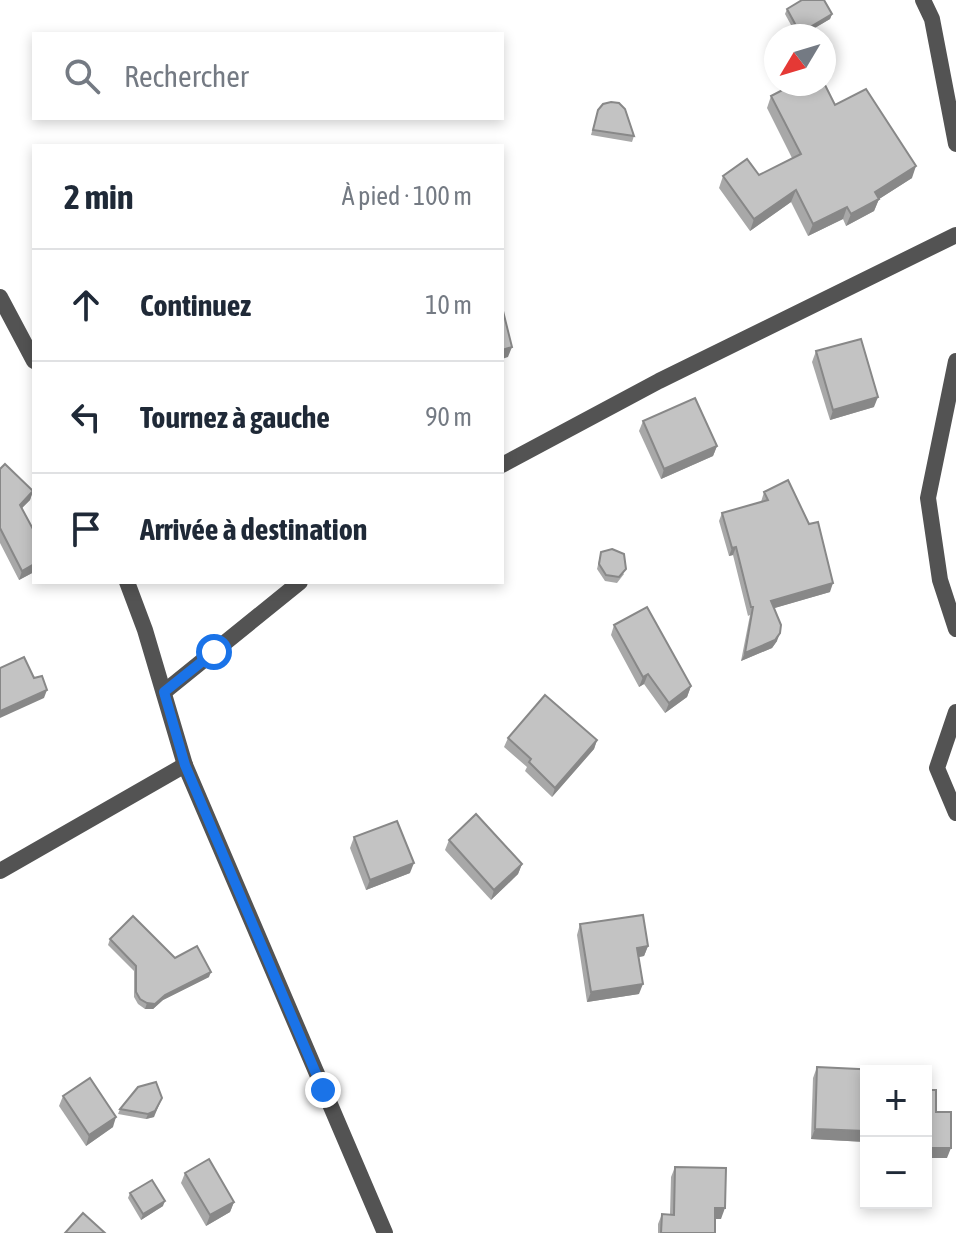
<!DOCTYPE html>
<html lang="fr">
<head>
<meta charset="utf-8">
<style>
	body { margin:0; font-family:"Asap Condensed",sans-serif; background:#f2f2f3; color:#1f2937 }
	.controls { position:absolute; right:24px; bottom:24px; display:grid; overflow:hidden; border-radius:0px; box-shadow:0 4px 12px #0003 }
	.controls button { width:72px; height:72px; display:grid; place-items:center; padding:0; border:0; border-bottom:2px solid #e0e1e3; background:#fff; color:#1f2937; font:40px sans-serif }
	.compass { position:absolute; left:764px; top:24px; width:72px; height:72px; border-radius:50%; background:#fff; box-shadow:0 4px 12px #0003; rotate:232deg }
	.stop { position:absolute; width:24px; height:24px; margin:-18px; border:6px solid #1a73e8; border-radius:50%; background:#fff }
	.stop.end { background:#1a73e8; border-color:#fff; box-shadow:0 2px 8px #0008 }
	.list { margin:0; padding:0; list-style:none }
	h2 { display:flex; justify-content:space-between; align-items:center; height:104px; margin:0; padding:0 32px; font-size:34px }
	h2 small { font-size:26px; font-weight:400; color:#747a83 }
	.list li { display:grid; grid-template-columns:52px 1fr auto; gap:24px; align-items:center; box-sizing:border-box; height:112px; padding:0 32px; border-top:2px solid #e0e1e3 }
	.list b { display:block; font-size:30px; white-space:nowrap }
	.list em { font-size:26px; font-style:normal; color:#747a83 }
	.icon { flex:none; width:44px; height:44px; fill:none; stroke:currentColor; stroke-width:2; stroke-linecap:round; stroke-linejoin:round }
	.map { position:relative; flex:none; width:956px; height:1233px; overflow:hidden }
	.search { position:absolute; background:#fff; box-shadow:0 4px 12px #0003; left:32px; top:32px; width:472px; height:88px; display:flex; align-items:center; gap:20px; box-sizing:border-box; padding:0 28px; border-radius:0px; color:#747a83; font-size:30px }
	.panel { position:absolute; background:#fff; box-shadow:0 4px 12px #0003; left:32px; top:144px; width:472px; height:440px; border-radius:0px }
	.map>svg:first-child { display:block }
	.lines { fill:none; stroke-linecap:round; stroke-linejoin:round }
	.minor { stroke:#535353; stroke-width:16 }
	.wall { fill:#a8a8a8 }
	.shaded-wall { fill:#888 }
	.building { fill:#c3c3c3; stroke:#888; stroke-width:2 }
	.route { stroke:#1a73e8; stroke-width:10 }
</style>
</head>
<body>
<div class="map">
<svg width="956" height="1233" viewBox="0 0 956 1233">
	<rect width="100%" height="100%" fill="#fff"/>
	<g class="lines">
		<g class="minor">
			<polyline points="923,0 932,19 956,144"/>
			<polyline points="0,297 34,361"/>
			<polyline points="956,361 928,498 940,580 956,629"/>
			<polyline points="502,465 659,381 956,235"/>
			<polyline points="127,582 145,630 185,765 385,1233"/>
			<polyline points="164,692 300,582"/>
			<polyline points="956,712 937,768 956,813"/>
			<polyline points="0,871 185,765"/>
		</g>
	</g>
	<g class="wall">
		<polygon points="787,9 832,14 830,19 801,36 797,36 785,14"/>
		<polygon points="771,96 835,105 912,178 879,199 874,211 846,226 843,219 808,236 791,202 750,231 719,188 723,176 759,175 792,158 767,108"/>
		<polygon points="598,110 634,136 632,142 591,135"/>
		<polygon points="816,351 874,407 830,420 812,362"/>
		<polygon points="643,421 717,446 713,456 661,479 639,431"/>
		<polygon points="0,469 33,491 30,500 22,508 34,572 19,580 0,543"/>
		<polygon points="764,492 830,592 774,608 777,641 772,648 741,661 750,615 748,616 733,555 729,556 719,521 722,513 761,502"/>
		<polygon points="601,552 624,574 617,583 605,581 597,569"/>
		<polygon points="614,625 691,686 687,697 665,713 644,684 639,687 611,635"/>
		<polygon points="508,738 597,740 594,749 552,797 525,771 527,767 504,747"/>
		<polygon points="354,837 410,873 366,890 350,848"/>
		<polygon points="449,840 522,864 518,874 491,900 445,850"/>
		<polygon points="580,924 648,946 644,956 639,957 639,994 587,1002 577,935"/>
		<polygon points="110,939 175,958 209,977 163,1000 153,1009 145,1009 138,1004 134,997 134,971 108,945"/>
		<polygon points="817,1067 866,1071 866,1142 811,1139 813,1078"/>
		<polygon points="156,1082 154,1117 146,1119 118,1114 120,1109"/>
		<polygon points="63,1096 113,1127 86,1146 59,1106"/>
		<polygon points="675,1167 721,1219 715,1219 715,1233 658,1233 658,1224 662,1214 670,1215 671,1177"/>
		<polygon points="185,1173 234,1202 230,1212 206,1226 181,1183"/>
		<polygon points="130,1193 163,1206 141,1220 128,1198"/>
	</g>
	<g class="shaded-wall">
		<polygon points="832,14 830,19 801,36 799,36 800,33"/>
		<polygon points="916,166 912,178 876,201 879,199 874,211 846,226 851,214 875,192"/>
		<polygon points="796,190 791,202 750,231 754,219"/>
		<polygon points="847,207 843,219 808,236 813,224"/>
		<polygon points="512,347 508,357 502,359 502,350"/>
		<polygon points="878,397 874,407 830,420 833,410"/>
		<polygon points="717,446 713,456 661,479 664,469"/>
		<polygon points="33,491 30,500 16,514 20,505"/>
		<polygon points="736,547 733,555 729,556 732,548"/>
		<polygon points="34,564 34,572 19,580 22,571"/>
		<polygon points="833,583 830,592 768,610 771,601"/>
		<polygon points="780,633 777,641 772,648 741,661 745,653"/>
		<polygon points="648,674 644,684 639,687 643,677"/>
		<polygon points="691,686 687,697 665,713 669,703"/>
		<polygon points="47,690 44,698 0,718 0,711"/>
		<polygon points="597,740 594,749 552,797 555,788"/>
		<polygon points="414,863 410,873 366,890 370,880"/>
		<polygon points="522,864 518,874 491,900 494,890"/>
		<polygon points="648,946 644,956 633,958 637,948"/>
		<polygon points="211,972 209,977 163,1000 153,1009 145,1009 147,1003"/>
		<polygon points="643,984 639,994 587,1002 591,992"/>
		<polygon points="162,1098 154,1117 146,1119 148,1114"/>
		<polygon points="116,1117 113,1127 86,1146 89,1135"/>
		<polygon points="815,1129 866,1131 866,1142 811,1139"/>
		<polygon points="926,1148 951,1148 947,1158 926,1158"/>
		<polygon points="165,1201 163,1206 141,1220 143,1214"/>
		<polygon points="234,1202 230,1212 206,1226 210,1215"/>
		<polygon points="715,1208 725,1208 721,1219 712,1219"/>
	</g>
	<g class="building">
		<polygon points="802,0 824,0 832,14 800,33 787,9"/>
		<polygon points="824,83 835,105 866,89 916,166 875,192 879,199 851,214 847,207 813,224 796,190 754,219 723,176 747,159 759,175 801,154 771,96 794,84 824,84"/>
		<polygon points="611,102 619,103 625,109 634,136 593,130 598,110 603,104"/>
		<polygon points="502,307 512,347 502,350"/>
		<polygon points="861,339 878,397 833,410 816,351"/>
		<polygon points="695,398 717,446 664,469 643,421"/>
		<polygon points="5,464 33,491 20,505 34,531 34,564 22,571 0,528 0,469"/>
		<polygon points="788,480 809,524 818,522 833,583 771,601 781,625 780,633 775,640 745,653 753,607 751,607 736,547 732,548 722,513 768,500 764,492"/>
		<polygon points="612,549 624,554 626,569 619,577 606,575 599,564 601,552"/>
		<polygon points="647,607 691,686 669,703 648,674 643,677 614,625"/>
		<polygon points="24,657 34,678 42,676 47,690 0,711 0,668"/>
		<polygon points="545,695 597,740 555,788 529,762 531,759 508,738"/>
		<polygon points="476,814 522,864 494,890 449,840"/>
		<polygon points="397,821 414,863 370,880 354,837"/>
		<polygon points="643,915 648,946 637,948 643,984 591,992 580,924"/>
		<polygon points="133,916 175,958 197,946 211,972 165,995 155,1004 147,1003 140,999 136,992 136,966 110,939"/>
		<polygon points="817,1067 879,1070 879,1071 866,1071 866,1131 815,1129"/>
		<polygon points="90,1078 116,1117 89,1135 63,1096"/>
		<polygon points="156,1082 162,1098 155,1111 148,1114 120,1109 138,1087"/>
		<polygon points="926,1090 936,1090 936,1112 951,1112 951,1148 926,1148"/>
		<polygon points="209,1159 234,1202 210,1215 185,1173"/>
		<polygon points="675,1167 726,1168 725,1208 715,1208 715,1233 661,1233 662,1214 674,1215"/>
		<polygon points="152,1180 165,1201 143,1214 130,1193"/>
		<polygon points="83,1213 105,1233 65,1233"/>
	</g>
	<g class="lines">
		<polyline class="route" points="214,652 164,692 185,765 323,1090"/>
	</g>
</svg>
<div class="controls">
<button>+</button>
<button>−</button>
</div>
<svg class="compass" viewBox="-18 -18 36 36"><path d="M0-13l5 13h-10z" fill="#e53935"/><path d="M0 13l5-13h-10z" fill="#747a83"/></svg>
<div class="stop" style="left:214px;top:652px"></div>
<div class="stop end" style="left:323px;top:1090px"></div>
<div class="search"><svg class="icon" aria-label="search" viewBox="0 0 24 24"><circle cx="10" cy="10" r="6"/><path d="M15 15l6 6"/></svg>Rechercher</div>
<section class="panel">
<h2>2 min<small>À pied · 100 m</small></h2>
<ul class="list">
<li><svg class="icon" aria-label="ahead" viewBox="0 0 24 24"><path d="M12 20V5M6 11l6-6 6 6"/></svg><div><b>Continuez</b></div><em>10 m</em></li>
<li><svg class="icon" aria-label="left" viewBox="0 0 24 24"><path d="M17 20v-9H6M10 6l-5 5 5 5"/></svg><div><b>Tournez à gauche</b></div><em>90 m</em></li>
<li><svg class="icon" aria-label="arrive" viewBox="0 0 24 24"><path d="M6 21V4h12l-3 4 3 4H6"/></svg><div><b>Arrivée à destination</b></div></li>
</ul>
</section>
</div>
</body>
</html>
